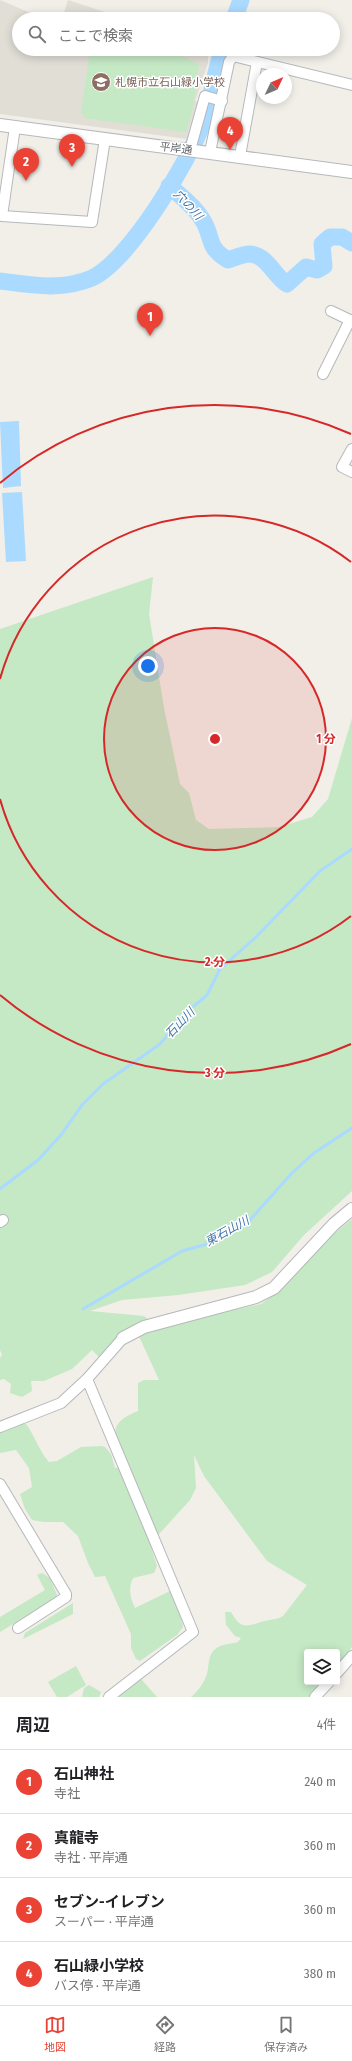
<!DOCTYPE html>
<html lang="ja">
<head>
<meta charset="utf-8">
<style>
	body { margin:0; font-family:"Fira Sans Condensed","Noto Sans JP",sans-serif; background:#f2f2f2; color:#202124 }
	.controls { position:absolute; right:12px; bottom:12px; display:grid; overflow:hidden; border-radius:4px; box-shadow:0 2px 10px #0003 }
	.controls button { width:36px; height:36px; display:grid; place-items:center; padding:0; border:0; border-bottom:1px solid #e0e0e0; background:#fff; color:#202124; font:20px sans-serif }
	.compass { position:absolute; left:256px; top:68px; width:36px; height:36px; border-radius:50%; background:#fff; box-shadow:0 2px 10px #0003; rotate:46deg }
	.you { position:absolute; left:148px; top:666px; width:14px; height:14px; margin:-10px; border:3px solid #fff; border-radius:50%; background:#1a73e8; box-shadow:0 0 0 6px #1a73e833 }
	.badge { display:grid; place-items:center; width:26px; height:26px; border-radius:50%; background:#ea4335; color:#fff; font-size:13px; font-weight:700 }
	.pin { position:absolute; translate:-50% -33px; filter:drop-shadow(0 1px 2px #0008) }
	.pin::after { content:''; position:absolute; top:21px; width:14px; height:12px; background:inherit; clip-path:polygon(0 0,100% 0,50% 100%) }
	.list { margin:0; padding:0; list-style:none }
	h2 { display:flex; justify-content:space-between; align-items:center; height:52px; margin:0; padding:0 16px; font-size:17px }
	h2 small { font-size:13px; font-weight:400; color:#757577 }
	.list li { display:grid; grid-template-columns:26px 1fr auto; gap:12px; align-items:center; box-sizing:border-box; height:64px; padding:0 16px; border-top:1px solid #e0e0e0 }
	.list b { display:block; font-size:15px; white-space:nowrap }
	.list p { margin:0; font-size:13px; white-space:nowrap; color:#757577 }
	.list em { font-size:13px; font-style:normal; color:#757577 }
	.icon { flex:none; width:22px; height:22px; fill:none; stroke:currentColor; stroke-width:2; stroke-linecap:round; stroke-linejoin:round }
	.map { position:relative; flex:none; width:352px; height:1697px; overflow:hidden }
	.search { position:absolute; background:#fff; box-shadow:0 2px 10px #0003; left:12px; right:12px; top:12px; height:44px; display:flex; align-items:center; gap:10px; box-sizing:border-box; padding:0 14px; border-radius:22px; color:#757577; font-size:15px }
	.sheet { height:308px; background:#fff }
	nav { display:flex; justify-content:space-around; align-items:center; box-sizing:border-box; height:56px; border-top:1px solid #e0e0e0; background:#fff; font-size:11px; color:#757577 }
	nav a { display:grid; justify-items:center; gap:2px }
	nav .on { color:#ea4335 }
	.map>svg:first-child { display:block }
	.education { fill:#e1ded6 }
	.green { fill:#c5e8c5 }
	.water { fill:#aadaff }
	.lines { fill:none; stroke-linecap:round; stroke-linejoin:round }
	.stream { stroke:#aadaff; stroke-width:3 }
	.river { stroke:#aadaff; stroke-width:17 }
	.minor-casing { stroke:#b5b8bc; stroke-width:12 }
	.tertiary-casing { stroke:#b5b8bc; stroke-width:14 }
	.minor { stroke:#fff; stroke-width:10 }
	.tertiary { stroke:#fff; stroke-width:12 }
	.ring { fill:none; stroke:#d62828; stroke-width:2 }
	.labels { text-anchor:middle; stroke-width:3; stroke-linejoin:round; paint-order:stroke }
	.education-label { font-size:11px; fill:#785e54; stroke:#fff; text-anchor:start }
	.street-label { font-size:11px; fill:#5f6368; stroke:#fff }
	.water-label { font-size:12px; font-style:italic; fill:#4174aa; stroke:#fff }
	.centre { fill:#d62828; stroke:#fff; stroke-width:2 }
	.ring-label { font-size:12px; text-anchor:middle; font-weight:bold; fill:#d62828; stroke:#fff; stroke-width:3; stroke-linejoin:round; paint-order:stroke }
</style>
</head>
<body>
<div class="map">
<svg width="352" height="1697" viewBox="0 0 352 1697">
	<rect width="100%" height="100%" fill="#f1efe8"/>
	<g class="education">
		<polygon points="0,0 40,17 57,19 19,19 19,49 208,49 208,63 195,101 199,102 187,139 0,114"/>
		<polygon points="68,0 111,14 129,17 132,15 156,18 156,16 185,18 186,16 208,16 208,19 62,19"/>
	</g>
	<g class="green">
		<polygon points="90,49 131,51 154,49 176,53 199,64 193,108 186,132 84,118 83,114 81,113"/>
		<polygon points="153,577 149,614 164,708 180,784 189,793 196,820 209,829 279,827 312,817 328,799 352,718 352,1191 304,1235 272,1272 245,1285 178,1295 122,1300 90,1311 144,1316 149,1320 105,1355 99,1357 92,1350 72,1369 44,1381 31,1381 32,1391 22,1397 10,1393 11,1384 4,1379 0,1380 0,1358 2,1355 0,1350 0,629"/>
		<path d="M352 1219V1647L337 1666V1652H307V1682H323L309 1697H191C198 1691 204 1683 207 1674 209 1666 208 1656 214 1650 220 1644 231 1644 238 1642L241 1638 235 1636 226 1625 225 1612H231C242 1632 248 1625 265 1621 271 1619 277 1620 283 1616L307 1585 267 1561 204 1476 194 1455 196 1488 190 1500 150 1544 157 1566 154 1573 133 1578C128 1588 130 1598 135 1608L170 1591 179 1610 183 1627 177 1635 140 1661 136 1659 131 1648V1634L105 1576 95 1577 88 1563 78 1536 63 1522H44L32 1520 25 1509 20 1494 32 1487 29 1468 16 1450 0 1453V1430L17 1423 26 1424C35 1436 39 1451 49 1462L57 1461 81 1447 102 1446 105 1447 111 1454 115 1468 128 1466C116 1438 103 1425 138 1411V1383L144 1380H159L138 1334 148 1329 261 1304 278 1292 324 1242Z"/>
		<polygon points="42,1573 50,1578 57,1595 56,1598 0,1632 0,1617 45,1590 37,1575"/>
		<polygon points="73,1603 73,1614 23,1639 25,1633"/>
		<polygon points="76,1666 86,1685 67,1697 57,1697 48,1682"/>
		<polygon points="141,1679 157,1697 117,1697 138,1680"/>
		<polygon points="89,1685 101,1692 99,1697 82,1697 84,1688"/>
	</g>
	<g class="water">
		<polygon points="19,421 21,486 3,488 0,422"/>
		<polygon points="22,492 26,561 6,562 2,493"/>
	</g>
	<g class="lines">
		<g class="stream">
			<polyline points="0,1189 38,1160 61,1135 82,1105 103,1084 160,1044 188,1011 207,995 220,969 255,938 320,871 352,849"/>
			<polyline points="83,1309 182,1251 211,1243 249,1221 292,1173 314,1153 352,1128"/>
		</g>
		<g class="river">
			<polyline points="234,19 241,0"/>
			<path d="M169 186C181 196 194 206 202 219 214 237 205 246 228 260 234 258 243 254 250 254 267 255 274 276 287 284L306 267 317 270 324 266 322 244 330 237H342L352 243"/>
			<path d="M0 281C31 285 62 291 92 278 129 261 190 160 203 122 212 98 214 73 223 49"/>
		</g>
		<defs>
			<g id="minor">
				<polyline points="15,127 2,216 92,222 105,139"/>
				<polyline points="190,150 205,96 222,101"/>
				<polyline points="210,152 229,62 233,56 352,85"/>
				<polyline points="240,156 257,62"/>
				<polyline points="331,311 352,321"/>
				<polyline points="323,374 350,320"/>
				<polyline points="352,449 342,467 352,472"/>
				<polyline points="0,1222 3,1220"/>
				<polyline points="87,1379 193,1632 109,1697"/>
				<polyline points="0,1427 61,1403 87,1379 123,1338"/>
				<polyline points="0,1484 66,1594 66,1597 18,1628"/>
				<polyline points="337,1673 352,1656"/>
				<polyline points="315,1697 329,1682"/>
			</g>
			<g id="tertiary">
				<polyline points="0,125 352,172"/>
				<polyline points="123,1338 144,1327 256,1297 274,1288 334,1224 352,1209"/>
			</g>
		</defs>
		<use href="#minor" class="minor-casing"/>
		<use href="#tertiary" class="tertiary-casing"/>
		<use href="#minor" class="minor"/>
		<use href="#tertiary" class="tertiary"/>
	</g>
	<circle cx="215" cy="739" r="111" fill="#d62828" fill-opacity=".12"/>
	<g class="ring">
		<circle cx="215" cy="739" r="111"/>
		<path d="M351 916A223 223 0 0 1 0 799M0 679A223 223 0 0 1 351 562"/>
		<path d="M351 1044A334 334 0 0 1 0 995M0 483A334 334 0 0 1 351 434"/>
	</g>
	<defs>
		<symbol id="school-disc" viewBox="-11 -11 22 22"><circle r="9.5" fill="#8d6e63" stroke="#fff"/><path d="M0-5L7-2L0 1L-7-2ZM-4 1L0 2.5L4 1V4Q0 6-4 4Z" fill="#fff"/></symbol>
	</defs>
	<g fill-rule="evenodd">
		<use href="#school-disc" x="90" y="71" width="22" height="22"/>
	</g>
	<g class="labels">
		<g class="education-label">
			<text x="115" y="86">札幌市立石山緑小学校</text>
		</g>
		<g class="street-label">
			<text transform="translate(176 148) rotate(7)" y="4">平岸通</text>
		</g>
		<g class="water-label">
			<text transform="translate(188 205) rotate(47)" y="4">穴の川</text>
			<text transform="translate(180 1023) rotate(-46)" y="4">石山川</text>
			<text transform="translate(227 1231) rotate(-29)" y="4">東石山川</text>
		</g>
	</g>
	<circle cx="215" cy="739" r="6" class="centre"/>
	<g class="ring-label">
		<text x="326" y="743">1 分</text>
		<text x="215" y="966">2 分</text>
		<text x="215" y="1077">3 分</text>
	</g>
</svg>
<div class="controls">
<button><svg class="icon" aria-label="layers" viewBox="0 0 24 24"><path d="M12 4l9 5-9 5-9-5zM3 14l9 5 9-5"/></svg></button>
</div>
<svg class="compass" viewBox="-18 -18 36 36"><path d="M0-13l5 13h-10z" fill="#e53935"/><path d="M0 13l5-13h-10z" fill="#757577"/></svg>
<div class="you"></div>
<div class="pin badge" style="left:150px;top:336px">1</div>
<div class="pin badge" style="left:26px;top:181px">2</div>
<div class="pin badge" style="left:72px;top:167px">3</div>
<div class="pin badge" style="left:230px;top:150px">4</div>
<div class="search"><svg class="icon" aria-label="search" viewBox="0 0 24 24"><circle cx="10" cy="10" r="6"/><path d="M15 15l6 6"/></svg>ここで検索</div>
</div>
<section class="sheet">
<h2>周辺<small>4件</small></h2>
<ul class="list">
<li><span class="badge">1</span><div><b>石山神社</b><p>寺社</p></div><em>240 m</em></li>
<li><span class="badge">2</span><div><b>真龍寺</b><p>寺社 · 平岸通</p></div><em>360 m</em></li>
<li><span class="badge">3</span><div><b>セブン-イレブン</b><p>スーパー · 平岸通</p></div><em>360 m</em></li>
<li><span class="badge">4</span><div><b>石山緑小学校</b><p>バス停 · 平岸通</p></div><em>380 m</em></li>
</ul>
</section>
<nav>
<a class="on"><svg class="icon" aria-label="map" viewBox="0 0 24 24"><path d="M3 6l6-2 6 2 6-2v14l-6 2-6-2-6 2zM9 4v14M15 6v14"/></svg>地図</a>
<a><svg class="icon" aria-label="directions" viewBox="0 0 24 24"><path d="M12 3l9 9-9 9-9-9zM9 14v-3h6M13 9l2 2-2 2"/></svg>経路</a>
<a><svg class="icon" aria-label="saved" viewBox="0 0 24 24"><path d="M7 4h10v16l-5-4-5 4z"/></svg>保存済み</a>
</nav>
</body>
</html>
